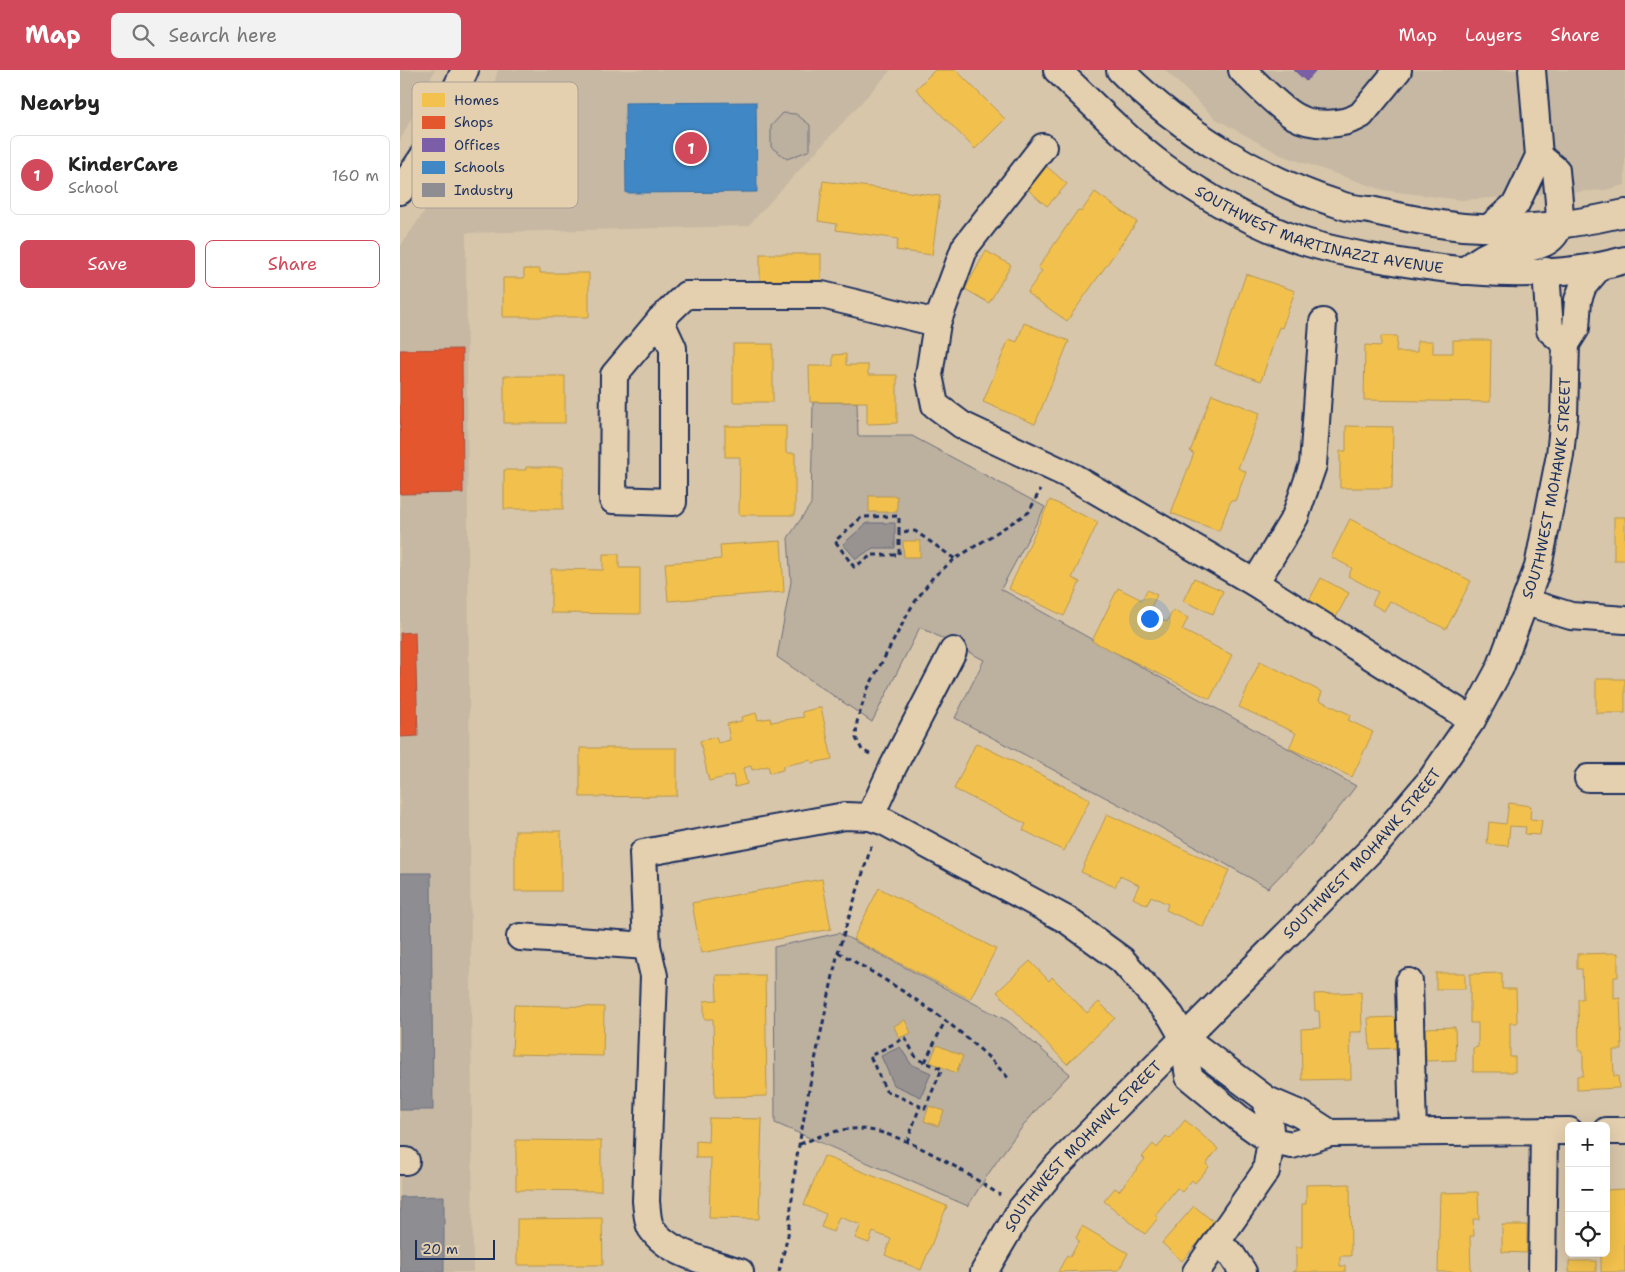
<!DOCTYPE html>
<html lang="en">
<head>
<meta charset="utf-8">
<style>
	body { margin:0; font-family:"Shantell Sans",sans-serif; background:#f2f2f2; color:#222 }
	.controls { position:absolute; right:15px; bottom:15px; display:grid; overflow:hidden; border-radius:8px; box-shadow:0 5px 20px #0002 }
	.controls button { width:45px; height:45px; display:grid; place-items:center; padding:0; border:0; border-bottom:1px solid #e0e0e0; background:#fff; color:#222; font:25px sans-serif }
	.scale { position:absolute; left:15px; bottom:12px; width:80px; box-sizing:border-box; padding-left:5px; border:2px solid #1b2f5e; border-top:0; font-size:14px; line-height:18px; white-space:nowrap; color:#1b2f5e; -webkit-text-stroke:4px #e4d0af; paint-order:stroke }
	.you { position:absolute; left:749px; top:548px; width:18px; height:18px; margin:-12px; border:4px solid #fff; border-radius:50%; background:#1a73e8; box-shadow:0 0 0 8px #1a73e833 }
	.badge { display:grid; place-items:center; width:32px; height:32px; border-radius:50%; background:#d1495b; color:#fff; font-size:16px; font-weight:700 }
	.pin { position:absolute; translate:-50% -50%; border:2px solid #fff; box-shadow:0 1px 5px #0006 }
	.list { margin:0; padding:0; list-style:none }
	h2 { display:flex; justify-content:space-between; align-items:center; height:65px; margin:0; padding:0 20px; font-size:21px }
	h2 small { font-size:16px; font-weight:400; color:#767676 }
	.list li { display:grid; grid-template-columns:32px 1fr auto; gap:15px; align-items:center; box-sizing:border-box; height:80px; margin:0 10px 10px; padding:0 10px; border:1px solid #e0e0e0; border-radius:8px }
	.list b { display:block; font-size:19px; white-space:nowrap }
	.list p { margin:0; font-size:16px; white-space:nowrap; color:#767676 }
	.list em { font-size:16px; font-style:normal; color:#767676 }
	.actions { display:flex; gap:10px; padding:15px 20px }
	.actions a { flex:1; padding:11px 0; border:1px solid #d1495b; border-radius:8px; text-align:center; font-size:18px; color:#d1495b }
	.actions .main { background:#d1495b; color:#fff }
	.icon { flex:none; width:28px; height:28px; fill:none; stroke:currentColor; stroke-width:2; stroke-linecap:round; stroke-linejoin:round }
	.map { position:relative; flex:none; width:1225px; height:1202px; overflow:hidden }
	header { display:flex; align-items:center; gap:30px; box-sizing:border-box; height:70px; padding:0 25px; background:#d1495b; color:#fff }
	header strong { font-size:24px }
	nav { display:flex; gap:28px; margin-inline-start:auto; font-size:18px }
	.search { width:350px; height:45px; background:#f2f2f2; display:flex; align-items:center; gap:12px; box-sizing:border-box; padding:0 18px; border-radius:8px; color:#767676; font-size:19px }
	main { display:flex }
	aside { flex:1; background:#fff }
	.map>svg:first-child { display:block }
	.built { fill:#c6b8a3 }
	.green { fill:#bcb09f; stroke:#6c707e }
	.water { fill:#989391; stroke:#666b7d }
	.homes { fill:#f2c14e; stroke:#b29553 }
	.shops { fill:#e4572e; stroke:#a84b3c }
	.offices { fill:#7b5ea7; stroke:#5e5091 }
	.schools { fill:#3f88c5; stroke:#346da6 }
	.industry { fill:#8d8d92; stroke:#6b7182 }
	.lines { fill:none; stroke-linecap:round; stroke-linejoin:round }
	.minor-casing { stroke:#1b2f5e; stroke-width:30 }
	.path { stroke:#1b2f5e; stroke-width:3; stroke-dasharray:5 4; stroke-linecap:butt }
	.minor { stroke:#e4d0af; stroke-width:26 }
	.labels { text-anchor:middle; stroke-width:5; stroke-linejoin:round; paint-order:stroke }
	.street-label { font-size:15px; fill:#1b2f5e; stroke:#e4d0af }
	.key { fill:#e4d0af; stroke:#a8a097; stroke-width:1 }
	.key-label { font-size:14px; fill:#1b2f5e }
</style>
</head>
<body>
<header>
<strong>Map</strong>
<div class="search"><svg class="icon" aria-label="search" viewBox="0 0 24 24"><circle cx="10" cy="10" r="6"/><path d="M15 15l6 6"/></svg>Search here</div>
<nav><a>Map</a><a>Layers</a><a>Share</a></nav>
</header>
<main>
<aside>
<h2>Nearby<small></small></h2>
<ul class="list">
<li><span class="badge">1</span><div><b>KinderCare</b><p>School</p></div><em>160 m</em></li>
</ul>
<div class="actions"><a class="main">Save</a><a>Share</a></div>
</aside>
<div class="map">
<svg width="1225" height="1202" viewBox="0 0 1225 1202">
	<rect width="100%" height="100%" fill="#d8c6aa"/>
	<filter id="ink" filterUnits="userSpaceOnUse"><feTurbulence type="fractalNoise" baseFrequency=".02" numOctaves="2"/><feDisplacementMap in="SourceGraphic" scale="10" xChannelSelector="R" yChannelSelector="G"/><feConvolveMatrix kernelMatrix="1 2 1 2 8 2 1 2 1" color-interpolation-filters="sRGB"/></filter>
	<g filter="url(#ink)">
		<g class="built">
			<polygon points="0,0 35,0 0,71"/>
			<polygon points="98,0 491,0 348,156 66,163 73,1202 0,1202 0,177 49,105 91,24"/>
			<polygon points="765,0 1225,0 1225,115 1205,120 1061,130 983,120 881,85 816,49"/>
		</g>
		<g class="green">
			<polygon points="383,43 396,44 410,55 410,80 387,89 371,77 371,56"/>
			<polygon points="413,332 457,332 458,366 512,366 645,437 601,519 956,716 911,774 868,818 737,744 555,648 584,590 520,557 472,652 377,587 391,512 388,468 411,434"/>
			<path d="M439 863 608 951 670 1004C628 1046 599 1085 568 1136L375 1053 374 877Z"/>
		</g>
		<g class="water">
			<polygon points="467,453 495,453 495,478 473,478 456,489 443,474"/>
			<polygon points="500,977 511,994 531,1003 521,1027 494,1015 481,986"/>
		</g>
		<g class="homes">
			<polygon points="535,0 556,0 605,49 575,79 516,19"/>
			<polygon points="646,96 667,114 647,136 626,118"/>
			<polygon points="423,111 540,126 532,185 496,180 498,169 436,160 437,154 418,151"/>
			<polygon points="695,122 737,152 667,251 627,223 642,201 638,198 678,140 681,142"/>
			<polygon points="586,181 611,195 589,233 565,219"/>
			<rect x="360" y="184" width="61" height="29"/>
			<polygon points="124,199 140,199 140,203 189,203 189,247 103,247 103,208 124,208"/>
			<polygon points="846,204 895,221 882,258 879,257 861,311 815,295"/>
			<polygon points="624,253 669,271 635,354 583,332 609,269 617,272"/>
			<polygon points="981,266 997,266 996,282 1017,282 1017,271 1033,271 1033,283 1053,283 1053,270 1091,270 1090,332 964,330 965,275 981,276"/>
			<rect x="333" y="274" width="40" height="58"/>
			<polygon points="446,284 446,295 468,295 468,305 497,305 497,353 467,354 467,332 410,332 409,296 433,296 433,285"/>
			<rect x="104" y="306" width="61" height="47"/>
			<polygon points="812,324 860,343 838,398 846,402 835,431 831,430 819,461 771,443 794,383 790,382"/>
			<polygon points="325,356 386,356 386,383 395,383 395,445 339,445 340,387 325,387"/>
			<polygon points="946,356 993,357 992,418 940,418 940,381 946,381"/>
			<polygon points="126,397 163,397 163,439 104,439 104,400 126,400"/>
			<rect x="469" y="426" width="28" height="16"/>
			<polygon points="650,430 698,452 672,508 680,512 664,546 609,519"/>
			<rect x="1214" y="447" width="11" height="43"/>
			<polygon points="950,449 1071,511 1046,559 990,531 984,541 972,534 978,522 948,506 952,498 931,487"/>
			<polygon points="381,471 384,522 268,531 265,493 321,489 320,475"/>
			<polygon points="503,471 520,471 520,487 504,487"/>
			<polygon points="203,484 219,484 219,498 240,498 240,544 151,543 151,499 203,500"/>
			<polygon points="794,508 823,521 813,544 783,531"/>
			<polygon points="921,508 949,523 935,549 907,534"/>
			<polygon points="718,518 742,530 747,520 757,525 748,543 767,552 773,540 788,548 782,560 832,585 810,629 692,571"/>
			<polygon points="860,591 922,622 919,630 951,645 948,650 973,662 952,707 889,678 896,663 839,637"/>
			<rect x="1196" y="609" width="29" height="34"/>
			<polygon points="421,637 432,689 412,693 411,690 383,696 383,700 370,703 368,696 352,700 351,696 343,698 347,714 335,717 333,705 309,711 300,671 316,667 318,673 330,670 327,654 342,651 341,647 356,643 358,650 370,648 371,652 404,647 402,642"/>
			<polygon points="576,673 690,729 664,781 623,760 626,754 554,719"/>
			<polygon points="180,678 277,678 277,726 180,727"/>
			<polygon points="1109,733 1131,736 1130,749 1142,750 1140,765 1125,764 1126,757 1110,756 1108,776 1087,774 1089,752 1106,754"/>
			<polygon points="707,744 829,800 803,857 766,840 768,834 751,826 747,835 733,828 739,815 720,806 715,817 681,802"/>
			<rect x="115" y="761" width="46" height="60"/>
			<polygon points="422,809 431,859 301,883 292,833"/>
			<polygon points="479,818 596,879 570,929 453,869"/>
			<polygon points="1218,883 1218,907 1214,907 1214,929 1220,928 1222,980 1213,980 1214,1006 1218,1006 1219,1018 1177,1020 1177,1006 1183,1006 1183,981 1179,981 1178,929 1183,929 1182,899 1177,899 1177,884"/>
			<polygon points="630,891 649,911 652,907 687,943 699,932 715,948 667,994 597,922"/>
			<rect x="1036" y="903" width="29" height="16"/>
			<polygon points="1102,903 1102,919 1116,919 1117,953 1110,953 1110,987 1115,987 1115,1002 1073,1002 1073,978 1078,977 1078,953 1070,953 1070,904"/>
			<polygon points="316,905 365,905 367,1026 315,1027 313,949 304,949 304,931 317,930"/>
			<polygon points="961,922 962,962 950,962 951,1009 902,1010 901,959 920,958 919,941 915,941 914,924"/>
			<polygon points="114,935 204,937 203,986 112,984"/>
			<polygon points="998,947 999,978 970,979 968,948"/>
			<polygon points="505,950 511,963 499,968 494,956"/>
			<polygon points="1055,957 1056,990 1026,991 1025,958"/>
			<polygon points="537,975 563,986 556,1003 530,992"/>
			<polygon points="529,1036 544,1041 538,1056 524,1051"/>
			<polygon points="309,1048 362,1049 359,1149 309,1148 311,1088 296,1088 296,1071 308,1072"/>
			<polygon points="785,1050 818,1079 806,1094 809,1097 795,1113 792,1110 782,1122 777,1118 755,1145 758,1148 745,1164 704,1131 715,1118 719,1121 745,1089 742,1087 753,1074 757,1078 766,1066 770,1069"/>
			<polygon points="116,1070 201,1071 201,1121 116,1120"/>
			<polygon points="424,1086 547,1136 521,1200 485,1185 491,1169 473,1162 469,1173 455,1168 461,1155 439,1147 433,1162 421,1157 426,1144 404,1135"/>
			<polygon points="950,1114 951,1186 940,1186 940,1196 945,1196 945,1202 892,1202 896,1201 896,1177 902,1177 902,1134 906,1134 906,1115"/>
			<rect x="1167" y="1118" width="2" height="19"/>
			<polygon points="1225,1119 1225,1202 1201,1202 1201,1186 1195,1186 1195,1183 1206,1183 1206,1120"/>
			<polygon points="1078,1122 1079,1149 1073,1149 1074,1166 1070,1166 1071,1202 1038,1202 1040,1123"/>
			<polygon points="794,1136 815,1153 782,1191 762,1173"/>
			<polygon points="202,1148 203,1195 117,1195 117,1149"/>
			<polygon points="1102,1155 1127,1155 1127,1183 1102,1182"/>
			<polygon points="682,1156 728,1183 719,1200 658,1202 667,1185 670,1187 679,1171 676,1168"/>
			<rect x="1169" y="1191" width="27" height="11"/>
		</g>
		<g class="shops">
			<polygon points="62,279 63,423 0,424 0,280"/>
			<polygon points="15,562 18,666 0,667 0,563"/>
		</g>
		<polygon class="offices" points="894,0 916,0 906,11"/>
		<polygon class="schools" points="356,32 357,122 226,123 225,33"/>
		<g class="industry">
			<polygon points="0,803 31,803 33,1040 0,1040"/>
			<polygon points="44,1126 44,1202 0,1202 0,1127"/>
		</g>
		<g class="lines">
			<defs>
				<g id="minor">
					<path id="s1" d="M657 0C692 33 725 68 764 97 803 126 847 150 893 168 918 177 944 182 970 187 1053 202 1142 213 1225 190"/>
					<path d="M720 0C781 62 862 110 944 136 953 139 962 139 970 140 1001 147 1032 154 1063 157 1116 161 1174 155 1225 143"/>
					<path d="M842 0C856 13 878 37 894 46 913 57 943 56 961 45L998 0"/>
					<polyline points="643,77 565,177 537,253 529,305 535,335 562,355 673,407 855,513 1072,650"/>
					<polyline points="0,121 25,84 65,0"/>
					<polyline points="1089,158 1116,134 1139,86 1132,0"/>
					<path d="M1064 201C1073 195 1082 186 1093 183 1112 177 1149 183 1158 158 1162 145 1157 115 1156 100L1139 86"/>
					<polyline points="1146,201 1150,260 1166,274"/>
					<polygon points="260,250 273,278 273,432 213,430 214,305"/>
					<polyline points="260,250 286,225 422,225 537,253"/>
					<polyline points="855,513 895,447 913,395 923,252"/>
					<polyline points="1126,532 1171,546 1225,550"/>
					<polyline points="1188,708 1225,708"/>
					<polyline points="470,747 493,697 553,581"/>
					<polyline points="120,867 247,876"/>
					<polyline points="1009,912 1013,1062"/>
					<polyline points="783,967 867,1030 902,1045 930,1063"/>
					<polyline points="1206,1061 1225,1061"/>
					<polyline points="0,1091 6,1091"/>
					<polyline points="816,1175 831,1184 843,1202"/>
					<path d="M340 1202C311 1192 269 1185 251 1158 247 1151 247 1139 246 1131L254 906 247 876 243 783 445 746 470 747 485 752 667 850 722 890 771 946 783 967 789 1007 840 1049 871 1071 892 1075 930 1063 1169 1061"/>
					<path id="s2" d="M584 1202 621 1139 654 1099 974 777 1030 711 1072 650 1100 598 1138 497 1160 385 1164 346 1166 274 1176 258 1178 230 1183 216 1200 196"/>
					<polyline points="796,1202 866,1101 871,1071 867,1030"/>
					<polyline points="1142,1202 1144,1061"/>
				</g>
			</defs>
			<use href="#minor" class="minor-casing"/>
			<g class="path">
				<polyline points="499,462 499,446 462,447 435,471 454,497 472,485 499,485 499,462 515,461 555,489"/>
				<polyline points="470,684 462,680 456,668 457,652 467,620 512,536 533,507 555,489 629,442 640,420"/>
				<path d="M438 882C500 918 563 956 610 1010"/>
				<polyline points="525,992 545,951"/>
				<polyline points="507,1072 520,1036 486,1021 470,986 505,968 517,989 542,999 525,1038 520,1036"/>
				<path d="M400 1074C416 1068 433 1060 451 1059 494 1055 565 1102 600 1125"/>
				<polyline points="379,1202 388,1165 396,1092 410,1014 438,882 472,774"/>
			</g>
			<use href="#minor" class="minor"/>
		</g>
	</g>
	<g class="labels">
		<g class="street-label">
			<text dy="5" stroke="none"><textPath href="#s1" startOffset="315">SOUTHWEST MARTINAZZI AVENUE</textPath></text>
			<text dy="5" stroke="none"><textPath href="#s2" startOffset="986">SOUTHWEST MOHAWK STREET</textPath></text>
			<text dy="5" stroke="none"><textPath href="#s2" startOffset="566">SOUTHWEST MOHAWK STREET</textPath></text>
			<text dy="5" stroke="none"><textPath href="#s2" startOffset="161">SOUTHWEST MOHAWK STREET</textPath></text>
		</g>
	</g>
	<rect x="12" y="12" width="166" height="126" rx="8" class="key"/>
	<rect x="22" y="23" width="23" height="14" fill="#f2c14e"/>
	<rect x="22" y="46" width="23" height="13" fill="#e4572e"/>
	<rect x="22" y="68" width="23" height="14" fill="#7b5ea7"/>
	<rect x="22" y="91" width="23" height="13" fill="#3f88c5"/>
	<rect x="22" y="113" width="23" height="14" fill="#8d8d92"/>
	<g class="key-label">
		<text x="54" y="35">Homes</text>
		<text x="54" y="57">Shops</text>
		<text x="54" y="80">Offices</text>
		<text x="54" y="102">Schools</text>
		<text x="54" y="125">Industry</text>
	</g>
</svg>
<div class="controls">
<button>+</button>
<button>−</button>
<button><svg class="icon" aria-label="locate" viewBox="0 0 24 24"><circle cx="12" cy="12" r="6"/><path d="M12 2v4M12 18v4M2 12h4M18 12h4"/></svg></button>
</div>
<div class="scale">20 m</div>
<div class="you"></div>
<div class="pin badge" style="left:291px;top:78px">1</div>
</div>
</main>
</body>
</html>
